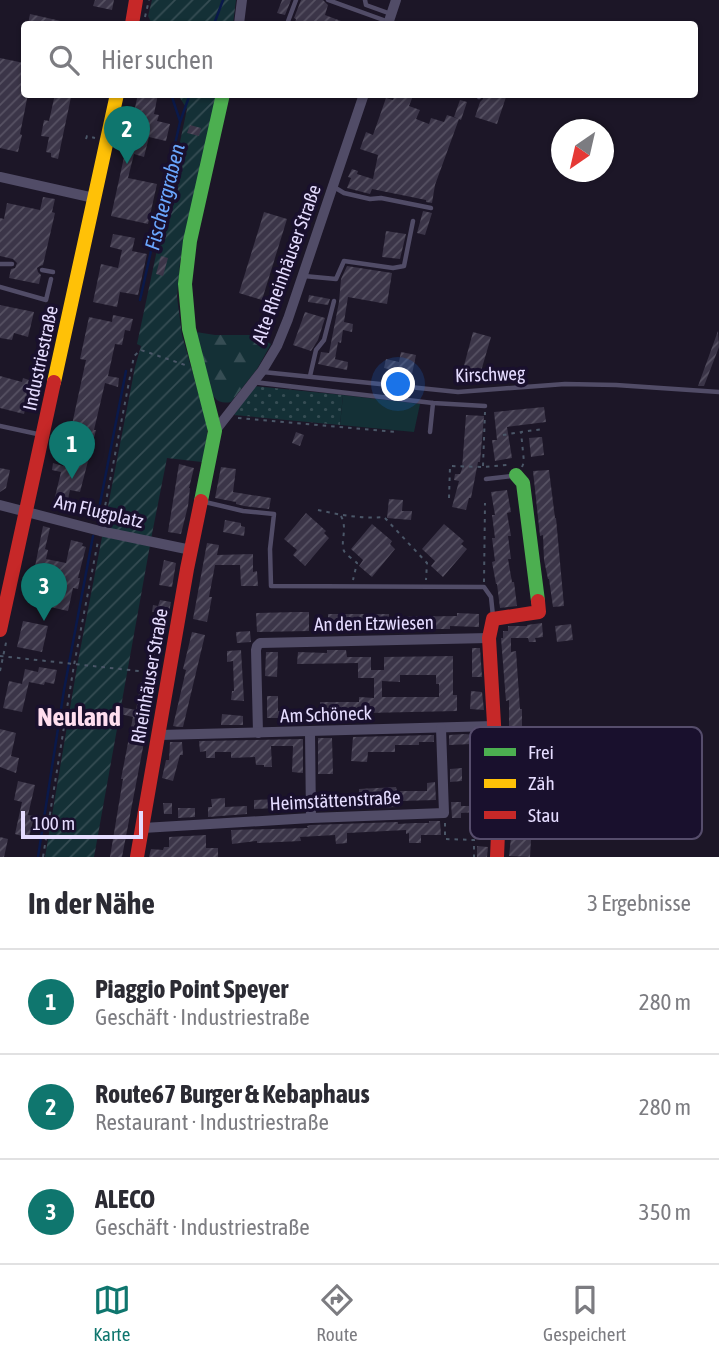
<!DOCTYPE html>
<html lang="de">
<head>
<meta charset="utf-8">
<style>
	body { margin:0; font-family:"Asap Condensed",sans-serif; background:#f7f7f7; color:#2b2b33 }
	.compass { position:absolute; left:551px; top:119px; width:63px; height:63px; border-radius:50%; background:#fff; box-shadow:0 2px 5px #0004; rotate:214deg }
	.scale { position:absolute; left:21px; bottom:18px; width:122px; box-sizing:border-box; padding-left:7px; border:4px solid #e5dcff; border-top:0; font-size:19px; line-height:24px; white-space:nowrap; color:#e5dcff; -webkit-text-stroke:5px #19102d; paint-order:stroke }
	.you { position:absolute; left:399px; top:385px; width:24px; height:24px; margin:-18px; border:5px solid #fff; border-radius:50%; background:#1a73e8; box-shadow:0 0 0 10px #1a73e833 }
	.badge { display:grid; place-items:center; width:46px; height:46px; border-radius:50%; background:#0f766e; color:#fff; font-size:23px; font-weight:700 }
	.pin { position:absolute; translate:-50% -58px; filter:drop-shadow(0 2px 4px #0008) }
	.pin::after { content:''; position:absolute; top:37px; width:24px; height:21px; background:inherit; clip-path:polygon(0 0,100% 0,50% 100%) }
	.list { margin:0; padding:0; list-style:none }
	h2 { display:flex; justify-content:space-between; align-items:center; height:91px; margin:0; padding:0 28px; font-size:30px }
	h2 small { font-size:23px; font-weight:400; color:#7c7c81 }
	.list li { display:grid; grid-template-columns:46px 1fr auto; gap:21px; align-items:center; box-sizing:border-box; height:105px; padding:0 28px; border-top:2px solid #e1e1e2 }
	.list b { display:block; font-size:26px; white-space:nowrap }
	.list p { margin:0; font-size:23px; white-space:nowrap; color:#7c7c81 }
	.list em { font-size:23px; font-style:normal; color:#7c7c81 }
	.icon { flex:none; width:38px; height:38px; fill:none; stroke:currentColor; stroke-width:2; stroke-linecap:round; stroke-linejoin:round }
	.map { position:relative; flex:none; width:719px; height:857px; overflow:hidden }
	.search { position:absolute; background:#fff; box-shadow:0 2px 5px #0004; left:21px; right:21px; top:21px; height:77px; display:flex; align-items:center; gap:18px; box-sizing:border-box; padding:0 24px; border-radius:7px; color:#7c7c81; font-size:26px }
	.sheet { height:406px; background:#fff }
	nav { display:flex; justify-content:space-around; align-items:center; box-sizing:border-box; height:98px; border-top:2px solid #e1e1e2; background:#fff; font-size:19px; color:#7c7c81 }
	nav a { display:grid; justify-items:center; gap:4px }
	nav .on { color:#0f766e }
	.map>svg:first-child { display:block }
	.grass { fill:url(#grass-dots) }
	.forest { fill:url(#forest-firs) }
	.garden { fill:url(#garden-furrows) }
	.pitch { fill:#143036 }
	.lines { fill:none; stroke-linecap:round; stroke-linejoin:round }
	.stream { stroke:#0a194a; stroke-width:2.5 }
	.building { fill:url(#building-hatch); fill-rule:evenodd }
	.path { stroke:#4b5768; stroke-width:2; stroke-dasharray:3.5 5; stroke-linecap:butt }
	.lane { stroke:#514c67; stroke-width:4.5 }
	.street { stroke:#514c67; stroke-width:10 }
	.fast { stroke:#4caf50; stroke-width:14 }
	.slow { stroke:#ffc107; stroke-width:14 }
	.jam { stroke:#c62828; stroke-width:14 }
	.labels { text-anchor:middle; stroke-width:7; stroke-linejoin:round; paint-order:stroke }
	.street-label { font-size:19px; fill:#e5dcff; stroke:#19102d }
	.water-label { font-size:21px; font-style:italic; fill:#6aa7ff; stroke:#19102d }
	.district-label { font-size:26px; font-weight:bold; fill:#ffdeef; stroke:#19102d }
	.key { fill:#19102d; stroke:#564d6c; stroke-width:2 }
	.key-label { font-size:19px; fill:#e5dcff }
</style>
</head>
<body>
<div class="map">
<svg width="719" height="857" viewBox="0 0 719 857">
	<defs>
		<pattern id="grass-dots" width="8" height="8" patternUnits="userSpaceOnUse" patternTransform="scale(1.75)"><rect width="8" height="8" fill="#143036"/><path d="M2 2h.1M6 6h.1" fill="none" stroke="#364d54" stroke-width="1.8" stroke-linecap="round"/></pattern>
		<pattern id="forest-firs" width="22" height="20" patternUnits="userSpaceOnUse" patternTransform="scale(1.75)"><rect width="22" height="20" fill="#143036"/><path d="M5 1l3.5 6h-7zM16 11l3.5 6h-7z" fill="#364d54"/></pattern>
		<pattern id="garden-furrows" width="10" height="10" patternUnits="userSpaceOnUse" patternTransform="scale(1.75)"><rect width="10" height="10" fill="#143036"/><path d="M-1 1l2-2M0 10L10 0M9 11l2-2" fill="none" stroke="#364d54"/></pattern>
		<pattern id="building-hatch" width="6" height="6" patternUnits="userSpaceOnUse" patternTransform="scale(1.75)"><rect width="6" height="6" fill="#3b3548"/><path d="M-1 1l2-2M0 6l6-6M5 7l2-2" fill="none" stroke="#575263"/></pattern>
	</defs>
	<rect width="100%" height="100%" fill="#1c1627"/>
	<polygon class="grass" points="254,386 343,395 340,425 234,415"/>
	<path class="forest" d="M196 332 215 335H251L271 344 257 369 231 402C225 403 219 403 215 398 206 389 199 346 196 332Z"/>
	<g class="garden">
		<polygon points="152,0 236,0 233,24 152,24 148,16"/>
		<polygon points="178,95 218,95 180,262 177,297 182,335 207,424 207,435 202,462 167,458 152,534 94,857 45,857 78,661 135,367 141,346 137,344 187,109"/>
	</g>
	<polygon class="pitch" points="343,395 420,404 414,432 340,425"/>
	<g class="lines">
		<g class="stream">
			<polyline points="214,24 223,0"/>
			<polyline points="171,94 180,121"/>
			<polyline points="140,300 180,122 190,94"/>
			<polyline points="97,519 126,371"/>
			<polyline points="38,857 64,690 93,536"/>
		</g>
	</g>
	<g class="building">
		<polygon points="95,0 114,0 112,10 93,6"/>
		<polygon points="282,0 291,0 285,15 277,13"/>
		<polygon points="301,0 323,0 328,5 325,15 349,24 295,24 296,19 294,18"/>
		<polygon points="30,14 65,22 65,24 28,24"/>
		<polygon points="0,58 24,63 24,94 28,94 20,134 22,135 18,152 0,148"/>
		<polygon points="55,94 67,94 67,96 71,97 58,159 51,157 51,153 46,152 49,137 41,136 44,120 49,121"/>
		<polygon points="138,94 158,94 154,114 159,115 157,121 170,124 166,141 149,137 144,157 134,154 128,178 157,184 148,224 111,216"/>
		<polygon points="395,94 413,96 409,106 420,110 416,119 429,124 431,118 444,122 447,115 459,119 435,185 432,203 426,202 426,200 372,189 370,194 347,188 351,178 348,177 352,169 358,171 357,174 373,179 378,155 360,149 366,132 373,135 386,98 393,100"/>
		<polygon points="483,94 507,94 497,124 475,117 480,102 483,99"/>
		<polygon points="460,100 467,102 461,120 454,117"/>
		<polygon points="190,125 201,128 199,136 187,133"/>
		<polygon points="43,197 55,199 52,212 55,213 43,265 40,266 37,268 38,272 41,275 39,284 9,278 11,269 15,268 17,263 13,259 0,256 0,218 4,219 7,203 40,210"/>
		<polygon points="423,211 432,213 425,235 417,233"/>
		<polygon points="264,212 287,219 262,300 239,293"/>
		<polygon points="386,231 406,234 400,259 382,257"/>
		<polygon points="113,234 135,238 132,251 147,254 138,295 120,292 117,307 93,302 101,264 118,268 122,250 110,247"/>
		<polygon points="161,256 168,258 163,276 156,274"/>
		<polygon points="347,266 392,273 387,304 348,297 344,322 353,324 352,332 343,330 341,343 338,342 335,359 348,362 347,370 318,364 321,352 329,353 339,302 341,279"/>
		<polygon points="309,295 330,299 328,305 308,302"/>
		<polygon points="0,305 34,312 28,337 14,333 12,340 0,338"/>
		<polygon points="305,312 325,318 318,340 311,351 293,345"/>
		<polygon points="113,315 133,319 130,331 125,330 122,345 115,344 108,376 119,378 118,387 105,383 94,430 96,430 80,492 70,490 66,508 53,505 61,472 52,470 53,463 63,466 86,360 80,359 89,317 112,322"/>
		<polygon points="718,331 719,347 704,386 698,386"/>
		<polygon points="473,332 491,337 479,378 462,373"/>
		<polygon points="401,352 416,355 412,374 384,368 386,359 399,362"/>
		<polygon points="0,376 22,382 23,378 29,380 28,383 31,384 24,414 0,408"/>
		<polygon points="544,407 546,422 507,427 512,458 495,461 492,440 497,440 494,412"/>
		<polygon points="466,415 484,416 480,462 478,462 471,498 469,498 466,510 452,507 459,481 454,480 455,474 460,474 462,469"/>
		<polygon points="296,432 304,435 300,446 292,443"/>
		<polygon points="542,437 544,455 531,457 529,438"/>
		<polygon points="179,464 194,468 189,488 190,488 188,506 181,534 168,532"/>
		<polygon points="221,467 236,469 233,492 271,498 269,509 244,506 236,504 236,502 215,498"/>
		<polygon points="0,468 10,470 6,488 0,492"/>
		<polygon points="549,470 555,518 556,518 564,606 553,607 549,579 548,579 544,560 543,535 540,536 533,471"/>
		<polygon points="507,490 511,512 507,513 511,536 508,536 511,559 508,559 512,582 514,582 517,606 500,608 497,584 496,584 492,562 495,561 492,538 495,538 492,515 495,515 491,492"/>
		<polygon points="389,499 403,500 402,511 412,511 411,520 387,518"/>
		<polygon points="306,513 326,531 324,533 329,538 305,566 293,555 297,550 284,539"/>
		<polygon points="125,514 136,517 134,525 123,522"/>
		<polygon points="225,520 241,523 241,526 245,527 244,536 223,532"/>
		<polygon points="372,524 392,541 390,544 395,549 372,577 359,566 363,560 351,549"/>
		<polygon points="444,524 464,541 461,544 467,549 443,577 431,566 435,561 422,549"/>
		<polygon points="43,526 50,528 45,549 48,550 46,559 66,563 71,540 83,543 82,546 86,547 78,578 80,578 78,589 73,588 68,611 28,602"/>
		<polygon points="207,543 219,545 217,555 253,554 253,572 257,571 258,586 241,586 240,565 215,565 209,597 212,597 207,622 193,619"/>
		<polygon points="164,560 176,563 172,587 159,585"/>
		<polygon points="160,600 171,602 159,663 147,660 155,612 152,612 153,605 158,606"/>
		<polygon points="298,612 309,612 309,631 257,632 256,613"/>
		<polygon points="457,613 479,614 479,627 450,626 450,629 440,629 328,630 328,614 389,614 389,617 457,616"/>
		<polygon points="23,621 48,626 42,652 17,647"/>
		<polygon points="542,623 543,637 535,638 536,642 529,642 528,638 511,638 511,652 516,651 520,709 522,709 522,757 525,757 528,794 511,795 510,777 512,777 512,748 509,748 509,700 506,701 501,638 503,638 503,631 508,631 508,626 527,626 527,625"/>
		<polygon points="571,624 573,640 557,642 555,626"/>
		<polygon points="250,631 251,642 237,643 236,632"/>
		<polygon points="192,632 205,635 183,727 179,727 173,726 186,670 183,669"/>
		<polygon points="472,648 480,648 482,677 472,677"/>
		<polygon points="241,650 244,701 231,700 232,691 234,691 233,661 227,662 227,651"/>
		<path d="M327 650H346L347 657H371V670H384V657L453 656V695H457V711L320 714V702H359V697L374 698V678H358V663L297 664 298 652 327 653ZM400 675H436V684H439V697H382V681L400 682Z"/>
		<polygon points="266,652 278,652 277,677 265,676"/>
		<polygon points="39,667 57,670 54,684 45,682 44,685 29,682 22,712 3,708 9,681 22,684 25,669 38,672"/>
		<polygon points="141,682 155,685 122,857 110,857 123,779 121,779 133,717 120,714 121,707 136,710"/>
		<polygon points="471,691 482,692 484,710 470,709"/>
		<polygon points="267,696 278,696 278,711 310,711 309,723 283,723 283,718 267,718"/>
		<polygon points="222,714 243,716 243,725 221,725"/>
		<polygon points="0,729 16,733 11,756 19,758 16,773 0,767"/>
		<polygon points="465,734 485,736 489,809 487,832 476,831 478,812 461,813 461,818 452,818 451,802 461,802 461,806 475,806 474,762 471,762 472,744 449,745 449,735"/>
		<polygon points="434,735 434,742 419,742 419,745 395,745 395,752 368,752 367,762 351,761 353,737"/>
		<polygon points="318,738 332,738 333,774 318,774"/>
		<polygon points="303,739 303,773 292,772 293,746 271,746 272,767 264,767 264,765 256,765 255,757 231,758 231,752 215,752 215,758 206,758 206,751 200,752 199,741"/>
		<polygon points="170,742 182,742 183,755 180,755 173,781 162,778 166,760 169,760"/>
		<polygon points="462,768 462,781 450,782 450,769"/>
		<polygon points="18,781 35,785 28,815 34,816 29,838 15,834 22,802 14,800"/>
		<polygon points="435,782 436,800 400,801 400,807 329,809 329,797 359,797 359,789 396,787 397,791 427,791 427,783"/>
		<polygon points="225,798 225,807 247,806 247,814 208,817 208,807 212,807 211,799"/>
		<polygon points="300,798 300,807 254,809 254,800"/>
		<polygon points="163,803 172,803 172,814 164,814"/>
		<polygon points="178,808 195,808 195,817 178,818"/>
		<polygon points="429,821 440,821 441,835 421,835 421,843 409,843 409,833 406,834 406,830 347,833 347,843 336,844 335,835 300,837 301,841 257,843 257,841 232,844 231,830 308,828 307,826 311,825 398,822 398,824 414,823 429,823"/>
		<polygon points="206,835 206,848 218,848 218,857 149,857 151,849 163,850 164,847 169,847 169,837"/>
		<polygon points="0,837 8,839 4,857 0,857"/>
		<polygon points="511,838 531,840 530,857 509,856"/>
		<polygon points="477,846 488,847 487,857 477,857"/>
	</g>
	<g class="lines">
		<g class="path">
			<polyline points="145,17 149,0"/>
			<polyline points="86,139 87,136 95,138"/>
			<polyline points="238,418 396,432"/>
			<polyline points="503,435 520,432"/>
			<polyline points="483,466 485,412"/>
			<polyline points="522,467 524,462 521,432 543,429"/>
			<polyline points="449,498 450,466 483,467 507,465 510,468"/>
			<path d="M318 510C340 515 361 519 384 517L427 563 426 580"/>
			<path d="M341 516C348 529 340 541 344 551 346 555 353 559 357 563L353 580"/>
			<polyline points="102,522 134,356 141,350 188,366"/>
			<polyline points="484,582 485,503"/>
			<polyline points="0,656 157,673"/>
			<polyline points="0,671 7,638"/>
			<polyline points="445,823 445,839 474,840 474,857"/>
			<polyline points="43,857 74,665 98,541"/>
		</g>
		<g class="lane">
			<polyline points="328,0 389,22"/>
			<polyline points="365,0 366,5 391,14"/>
			<polyline points="287,24 296,0"/>
			<polyline points="478,94 479,97"/>
			<polyline points="334,187 344,193 370,199 381,198 431,208"/>
			<polyline points="0,264 12,264"/>
			<polyline points="42,270 53,272"/>
			<polyline points="304,276 336,279 344,261 393,268 404,266 413,221"/>
			<polyline points="0,287 46,300 51,279"/>
			<polyline points="263,372 458,392 565,384 616,385 719,392"/>
			<polyline points="310,376 316,350 324,340 334,301"/>
			<polyline points="253,382 433,403 485,406"/>
			<polyline points="0,426 42,435"/>
			<polyline points="430,432 433,403"/>
			<polyline points="486,479 512,476"/>
			<polyline points="205,502 243,511 274,514 270,549 271,586 484,587 491,597 493,616"/>
		</g>
		<g class="street">
			<polyline points="239,24 242,0"/>
			<polyline points="388,24 396,0"/>
			<polyline points="0,177 94,198"/>
			<polyline points="215,431 262,371 277,346 288,319 364,94"/>
			<polyline points="0,505 100,531 191,550"/>
			<polyline points="310,732 311,818"/>
			<polyline points="258,733 256,650 257,646 260,643 489,638"/>
			<polyline points="159,735 494,726"/>
			<polyline points="143,828 311,818 444,813 441,728"/>
		</g>
		<g class="fast">
			<polyline points="516,475 523,483 538,601"/>
			<polyline points="201,501 215,431 189,329 185,284 190,241 223,94"/>
		</g>
		<polyline class="slow" points="54,382 117,94"/>
		<g class="jam">
			<polyline points="132,24 136,0"/>
			<polyline points="0,630 54,382"/>
			<polyline points="137,857 187,569 201,501"/>
			<polyline points="497,857 499,810 489,638 493,619 539,612 538,601"/>
		</g>
	</g>
	<g class="labels">
		<g class="street-label">
			<text transform="translate(286 264) rotate(-70)" y="7">Alte Rheinhäuser Straße</text>
			<text transform="translate(40 358) rotate(-78)" y="7">Industriestraße</text>
			<text transform="translate(490 374) rotate(-2)" y="7">Kirschweg</text>
			<text transform="translate(99 511) rotate(13)" y="7">Am Flugplatz</text>
			<text transform="translate(374 623) rotate(-1)" y="7">An den Etzwiesen</text>
			<text transform="translate(149 676) rotate(-80)" y="7">Rheinhäuser Straße</text>
			<text transform="translate(326 714) rotate(-2)" y="7">Am Schöneck</text>
			<text transform="translate(335 800) rotate(-3)" y="7">Heimstättenstraße</text>
		</g>
		<g class="water-label">
			<text transform="translate(165 197) rotate(-76)" y="7">Fischergraben</text>
		</g>
		<g class="district-label">
			<text x="79" y="726">Neuland</text>
		</g>
	</g>
	<rect x="470" y="727" width="232" height="112" rx="10" class="key"/>
	<rect x="484" y="748" width="32" height="8" fill="#4caf50"/>
	<rect x="484" y="779" width="32" height="9" fill="#ffc107"/>
	<rect x="484" y="811" width="32" height="8" fill="#c62828"/>
	<g class="key-label">
		<text x="528" y="759">Frei</text>
		<text x="528" y="790">Zäh</text>
		<text x="528" y="822">Stau</text>
	</g>
</svg>
<svg class="compass" viewBox="-18 -18 36 36"><path d="M0-13l5 13h-10z" fill="#e53935"/><path d="M0 13l5-13h-10z" fill="#7c7c81"/></svg>
<div class="scale">100 m</div>
<div class="you"></div>
<div class="pin badge" style="left:72px;top:479px">1</div>
<div class="pin badge" style="left:127px;top:164px">2</div>
<div class="pin badge" style="left:44px;top:621px">3</div>
<div class="search"><svg class="icon" aria-label="search" viewBox="0 0 24 24"><circle cx="10" cy="10" r="6"/><path d="M15 15l6 6"/></svg>Hier suchen</div>
</div>
<section class="sheet">
<h2>In der Nähe<small>3 Ergebnisse</small></h2>
<ul class="list">
<li><span class="badge">1</span><div><b>Piaggio Point Speyer</b><p>Geschäft · Industriestraße</p></div><em>280 m</em></li>
<li><span class="badge">2</span><div><b>Route67 Burger &amp; Kebaphaus</b><p>Restaurant · Industriestraße</p></div><em>280 m</em></li>
<li><span class="badge">3</span><div><b>ALECO</b><p>Geschäft · Industriestraße</p></div><em>350 m</em></li>
</ul>
</section>
<nav>
<a class="on"><svg class="icon" aria-label="map" viewBox="0 0 24 24"><path d="M3 6l6-2 6 2 6-2v14l-6 2-6-2-6 2zM9 4v14M15 6v14"/></svg>Karte</a>
<a><svg class="icon" aria-label="directions" viewBox="0 0 24 24"><path d="M12 3l9 9-9 9-9-9zM9 14v-3h6M13 9l2 2-2 2"/></svg>Route</a>
<a><svg class="icon" aria-label="saved" viewBox="0 0 24 24"><path d="M7 4h10v16l-5-4-5 4z"/></svg>Gespeichert</a>
</nav>
</body>
</html>
